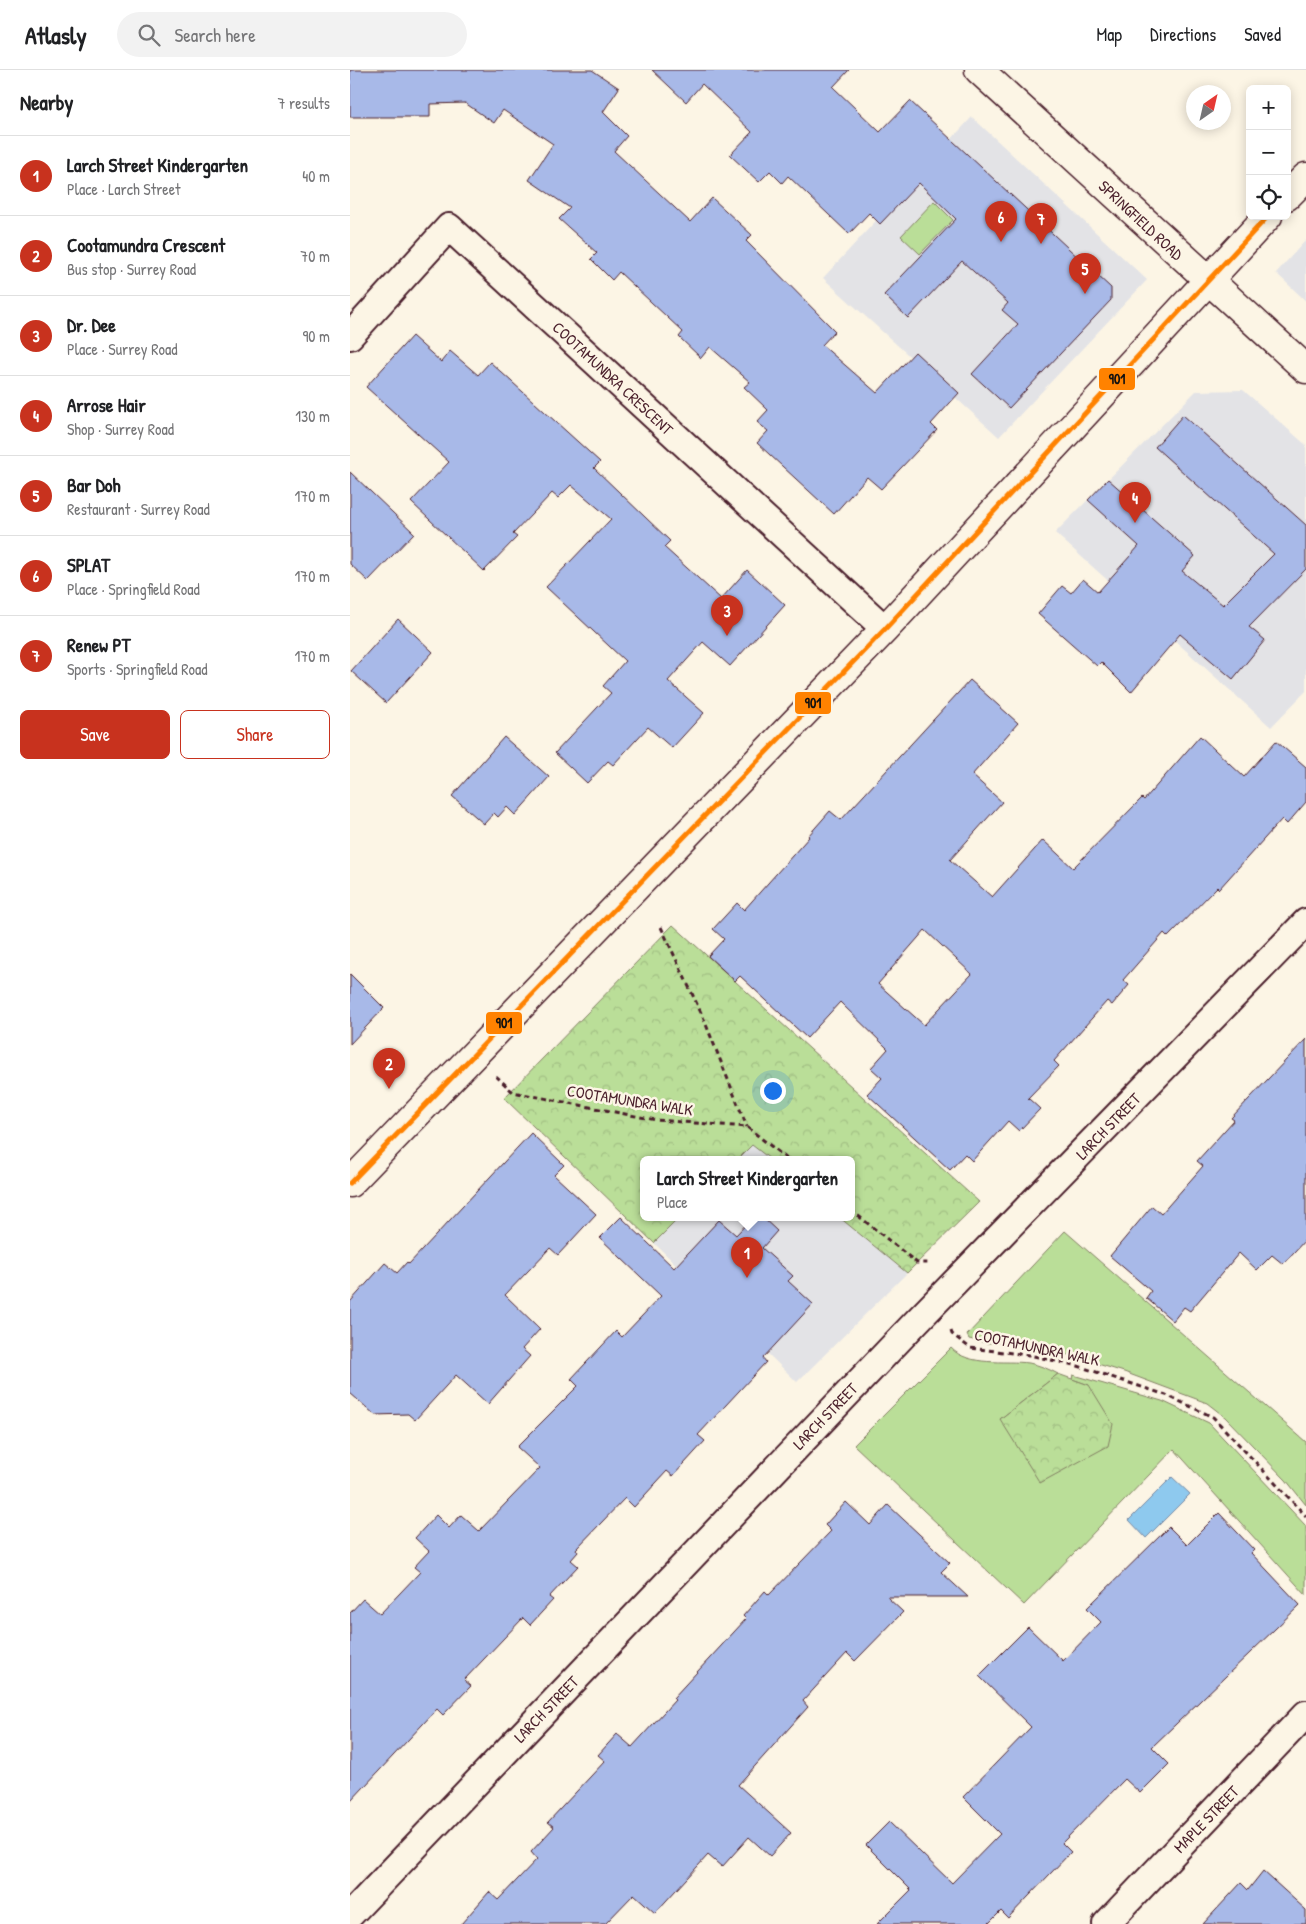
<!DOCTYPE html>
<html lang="en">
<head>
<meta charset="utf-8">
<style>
	body { margin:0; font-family:"Patrick Hand",sans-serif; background:#f2f2f2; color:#202124 }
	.controls { position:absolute; right:15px; top:15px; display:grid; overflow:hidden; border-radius:8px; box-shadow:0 2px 12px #0003 }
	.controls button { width:45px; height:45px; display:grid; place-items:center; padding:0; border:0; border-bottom:1px solid #e0e0e0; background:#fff; color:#202124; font:25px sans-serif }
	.compass { position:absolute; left:836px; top:15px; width:45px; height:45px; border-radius:50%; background:#fff; box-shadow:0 2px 12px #0003; rotate:34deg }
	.you { position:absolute; left:422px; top:1020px; width:18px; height:18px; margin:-12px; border:4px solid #fff; border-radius:50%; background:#1a73e8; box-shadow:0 0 0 8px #1a73e833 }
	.badge { display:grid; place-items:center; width:32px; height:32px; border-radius:50%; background:#c8321e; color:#fff; font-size:16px; font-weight:700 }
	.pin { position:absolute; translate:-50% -41px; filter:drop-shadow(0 1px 2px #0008) }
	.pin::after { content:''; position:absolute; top:26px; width:18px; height:15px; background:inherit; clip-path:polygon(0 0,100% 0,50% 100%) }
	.popup { position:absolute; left:290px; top:1086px; width:215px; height:65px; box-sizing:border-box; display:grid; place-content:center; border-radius:8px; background:#fff; filter:drop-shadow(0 1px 4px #0005); font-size:16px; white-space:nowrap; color:#757577 }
	.popup b { font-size:19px; color:#202124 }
	.popup::after { content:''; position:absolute; left:50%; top:100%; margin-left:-10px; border:10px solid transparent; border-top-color:#fff }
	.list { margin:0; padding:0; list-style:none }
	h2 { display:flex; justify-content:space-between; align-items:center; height:65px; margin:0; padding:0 20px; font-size:21px }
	h2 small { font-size:16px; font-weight:400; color:#757577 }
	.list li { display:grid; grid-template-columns:32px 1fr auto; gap:15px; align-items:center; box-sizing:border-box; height:80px; padding:0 20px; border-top:1px solid #e0e0e0 }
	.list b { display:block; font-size:19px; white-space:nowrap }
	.list p { margin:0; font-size:16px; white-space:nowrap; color:#757577 }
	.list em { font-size:16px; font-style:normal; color:#757577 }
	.actions { display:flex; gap:10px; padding:15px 20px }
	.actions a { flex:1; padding:11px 0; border:1px solid #c8321e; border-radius:8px; text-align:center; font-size:18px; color:#c8321e }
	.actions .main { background:#c8321e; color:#fff }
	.icon { flex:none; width:28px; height:28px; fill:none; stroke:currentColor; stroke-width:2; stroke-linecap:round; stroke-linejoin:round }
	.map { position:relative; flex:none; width:956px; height:1854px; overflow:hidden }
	header { display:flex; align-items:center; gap:30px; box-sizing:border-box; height:70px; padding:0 25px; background:#fff; border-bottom:1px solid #e0e0e0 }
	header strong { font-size:24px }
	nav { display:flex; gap:28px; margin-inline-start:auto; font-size:18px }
	.search { width:350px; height:45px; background:#f2f2f2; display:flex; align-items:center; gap:12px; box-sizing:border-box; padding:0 18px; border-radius:28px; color:#757577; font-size:19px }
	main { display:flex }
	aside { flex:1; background:#fff }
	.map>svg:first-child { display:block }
	.built { fill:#e3e3e6 }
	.green { fill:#bade98; stroke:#827e62 }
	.park { fill:url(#park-crowns); stroke:#827e62 }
	.water { fill:#8ec9ee; stroke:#7385a0 }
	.building { fill:#a8b9e8; stroke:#4a1f2b; fill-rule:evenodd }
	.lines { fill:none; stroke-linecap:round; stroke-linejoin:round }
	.minor-casing { stroke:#4a1f2b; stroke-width:30 }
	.secondary-casing { stroke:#4a1f2b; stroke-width:31 }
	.primary-casing { stroke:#4a1f2b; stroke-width:31 }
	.path { stroke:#4a1f2b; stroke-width:3; stroke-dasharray:5 4; stroke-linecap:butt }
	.minor { stroke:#fcf5e5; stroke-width:26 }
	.secondary { stroke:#fcf5e5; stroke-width:28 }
	.primary { stroke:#fcf5e5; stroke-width:28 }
	.bus-1-casing { stroke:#fcf5e5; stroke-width:9 }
	.bus-1 { stroke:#ff8200; stroke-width:5 }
	.labels { text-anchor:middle; stroke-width:5; stroke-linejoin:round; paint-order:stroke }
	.street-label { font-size:16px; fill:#4a1f2b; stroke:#fcf5e5 }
	.line-badge { stroke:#fcf5e5; stroke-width:2 }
	.pale-badge-label { font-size:14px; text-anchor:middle; font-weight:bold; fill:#111 }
</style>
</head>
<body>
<header>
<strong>Atlasly</strong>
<div class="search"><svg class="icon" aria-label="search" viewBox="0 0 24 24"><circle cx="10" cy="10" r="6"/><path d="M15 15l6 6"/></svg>Search here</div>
<nav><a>Map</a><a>Directions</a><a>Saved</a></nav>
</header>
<main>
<aside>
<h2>Nearby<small>7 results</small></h2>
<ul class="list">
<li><span class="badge">1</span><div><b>Larch Street Kindergarten</b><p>Place · Larch Street</p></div><em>40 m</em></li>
<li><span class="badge">2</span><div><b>Cootamundra Crescent</b><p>Bus stop · Surrey Road</p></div><em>70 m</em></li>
<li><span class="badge">3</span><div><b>Dr. Dee</b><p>Place · Surrey Road</p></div><em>90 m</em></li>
<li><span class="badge">4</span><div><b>Arrose Hair</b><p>Shop · Surrey Road</p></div><em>130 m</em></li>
<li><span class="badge">5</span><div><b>Bar Doh</b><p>Restaurant · Surrey Road</p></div><em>170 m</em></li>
<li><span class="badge">6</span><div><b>SPLAT</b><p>Place · Springfield Road</p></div><em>170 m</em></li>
<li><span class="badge">7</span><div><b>Renew PT</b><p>Sports · Springfield Road</p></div><em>170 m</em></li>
</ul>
<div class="actions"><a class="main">Save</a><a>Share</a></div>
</aside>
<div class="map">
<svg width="956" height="1854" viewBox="0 0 956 1854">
	<defs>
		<pattern id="park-crowns" width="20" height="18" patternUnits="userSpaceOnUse" patternTransform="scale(1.25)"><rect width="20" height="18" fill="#bade98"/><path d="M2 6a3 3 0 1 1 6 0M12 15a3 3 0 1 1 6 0" fill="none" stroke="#a1be83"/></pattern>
	</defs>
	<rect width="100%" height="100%" fill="#fcf5e5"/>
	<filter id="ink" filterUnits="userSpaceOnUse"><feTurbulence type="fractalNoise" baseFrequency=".02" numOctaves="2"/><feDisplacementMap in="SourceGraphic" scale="10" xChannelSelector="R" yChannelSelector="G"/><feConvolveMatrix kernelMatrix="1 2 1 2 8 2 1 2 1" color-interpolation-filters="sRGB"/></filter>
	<g filter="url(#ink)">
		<g class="built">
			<polygon points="622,47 797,210 649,367 473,208"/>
			<polygon points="956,170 956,231 926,203"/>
			<polygon points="893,320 956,375 956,621 921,657 705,463 846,321"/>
			<polygon points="402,1075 420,1089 388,1089"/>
			<polygon points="330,1147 489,1147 557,1203 447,1312 304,1173"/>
		</g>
		<g class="green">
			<polygon points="584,131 603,150 570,184 551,166"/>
			<polygon points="715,1161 956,1372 956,1435 936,1410 875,1347 857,1333 774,1302 702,1280 661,1272 637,1273 619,1269 617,1265"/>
			<path d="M601 1278C619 1297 655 1290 679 1293 689 1295 699 1299 708 1304L650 1349 739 1315 722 1309 723 1305 812 1331 859 1353 956 1456V1525L824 1379 674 1535 504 1375Z"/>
		</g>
		<g class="park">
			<polygon points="323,855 629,1132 557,1203 489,1147 501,1147 501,1089 420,1089 402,1075 388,1089 293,1089 293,1147 330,1147 304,1173 154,1028"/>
			<polygon points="708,1304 739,1315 763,1354 758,1376 690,1413 650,1349"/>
		</g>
		<polygon class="water" points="822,1407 840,1424 796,1468 779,1450"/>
		<g class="building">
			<polygon points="0,0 242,0 269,18 253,42 277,66 264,81 340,152 362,128 402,165 396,171 485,261 472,275 527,323 565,282 609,323 581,354 587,360 531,419 517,407 484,444 407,373 418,361 407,352 418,340 394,317 400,312 360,277 351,288 329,267 333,262 269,202 262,210 241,189 247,183 209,149 220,138 179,110 203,74 153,40 144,53 115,33 80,34 80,47 0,47"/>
			<polygon points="302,0 499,0 483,17 530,62 560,31 761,218 761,230 659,338 622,304 668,254 652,240 658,233 612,191 558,248 534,225 606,149 569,113 530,154 519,143 499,164 438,106 432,113 420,101 409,112 380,85 402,62 352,14 336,32"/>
			<polygon points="62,266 91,292 100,281 128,305 140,292 250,392 244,398 320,471 314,477 371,529 397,500 435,535 380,596 353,572 318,611 354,643 322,678 298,657 263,695 258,691 237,713 205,683 261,623 253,616 275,591 196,517 261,449 221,415 208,428 202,423 163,464 167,467 134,501 61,432 99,392 16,317"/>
			<polygon points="833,345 956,455 956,499 899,557 915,570 883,609 830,564 781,622 751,592 747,596 688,544 712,516 721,523 733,509 748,522 789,476 738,430 758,409 845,486 832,501 873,535 924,484 805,377"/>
			<polygon points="0,402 64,463 18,511 0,494"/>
			<polygon points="48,549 83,582 36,633 1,601"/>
			<path d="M620 610 668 653 622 705 652 732 600 790 642 827 693 770 723 798 792 728 794 730 850 666 894 707 926 671 956 697V732L937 754 932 749 869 819 867 817 818 867 814 863 773 910 779 915 762 935 757 931 704 991 709 996 678 1028 690 1039 669 1061 658 1051 622 1091 615 1084 600 1100 517 1024 532 1008 521 998 538 979 490 932 457 968 390 906 385 911 358 886 374 869 363 859 387 833 394 840 459 767 458 766 480 741 491 750ZM575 860 622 904 574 955 528 914Z"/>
			<polygon points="154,667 199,707 165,745 157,737 148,747 144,743 134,754 102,726"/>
			<polygon points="0,904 34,938 0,974"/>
			<polygon points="956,969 956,1169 933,1194 922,1185 907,1200 889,1183 840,1241 834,1237 823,1251 796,1228 801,1221 760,1186 802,1136 811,1144 853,1096 847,1091 884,1050 881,1048"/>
			<polygon points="181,1063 214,1095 204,1105 246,1144 208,1185 200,1178 155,1225 190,1259 172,1279 180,1286 138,1334 106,1305 65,1350 58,1344 25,1345 0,1323 0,1232 35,1193 47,1203 57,1192 59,1194"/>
			<polygon points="271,1147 324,1198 369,1150 386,1165 403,1147 412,1147 427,1161 412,1178 443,1206 438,1211 463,1234 413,1288 416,1292 348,1365 355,1371 323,1406 317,1401 284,1437 275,1428 226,1479 228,1482 221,1490 228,1496 199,1527 203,1530 180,1555 173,1548 114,1610 121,1616 93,1645 87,1639 0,1732 0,1543 13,1529 30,1544 70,1502 64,1497 79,1481 65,1468 86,1445 99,1458 111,1445 129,1461 190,1398 167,1377 228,1316 221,1309 266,1261 272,1267 311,1226 250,1168"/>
			<polygon points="496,1432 520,1455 538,1435 600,1493 591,1502 618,1527 537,1527 553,1542 505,1591 497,1583 453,1631 458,1637 388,1715 441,1763 420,1786 399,1767 372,1797 358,1785 305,1843 284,1824 255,1854 111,1854 139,1822 148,1830 187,1789 181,1782 204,1757 198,1752 255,1691 248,1685 267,1664 282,1677 325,1630 323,1628 396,1549 393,1546 415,1521 419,1525 481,1461 475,1455"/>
			<polygon points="869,1443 904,1480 901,1483 950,1535 802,1677 819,1694 790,1723 775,1709 712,1773 721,1782 658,1848 651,1841 638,1854 527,1854 561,1820 516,1775 539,1752 602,1813 650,1764 613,1727 681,1657 629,1606 678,1557 713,1591 751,1552 737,1538 819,1457 837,1475"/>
			<polygon points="913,1801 956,1840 956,1854 853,1854 891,1813 898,1820"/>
		</g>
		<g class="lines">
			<defs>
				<g id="minor">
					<polyline points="0,266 99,157 535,559"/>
					<polyline points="0,1845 567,1251 956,852"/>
					<polyline points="756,1854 956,1644"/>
				</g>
				<polyline id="secondary" points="629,0 956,299"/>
				<g id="primary">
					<polyline points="937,126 956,107"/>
					<polyline points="0,1113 535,559 918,146"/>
				</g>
			</defs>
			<use href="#minor" class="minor-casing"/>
			<use href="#secondary" class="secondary-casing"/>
			<use href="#primary" class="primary-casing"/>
			<g class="path">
				<polyline points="311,857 353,947 397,1057"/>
				<polyline points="146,1006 163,1022 306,1050 397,1057 437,1089"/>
				<polyline points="501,1140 567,1193 579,1193"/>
				<polyline points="601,1261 602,1264 620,1278 679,1285 728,1296 816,1325 863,1347 956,1446"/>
			</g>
			<use href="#minor" class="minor"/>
			<use href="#secondary" class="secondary"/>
			<use href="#primary" class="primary"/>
			<defs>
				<polyline id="bus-1" points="0,1113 535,559 918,146"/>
			</defs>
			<use href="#bus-1" class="bus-1-casing"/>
			<use href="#bus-1" class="bus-1"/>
		</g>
	</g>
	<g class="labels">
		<g class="street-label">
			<text transform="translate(791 150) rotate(43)" y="6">SPRINGFIELD ROAD</text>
			<text transform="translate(263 308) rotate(43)" y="6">COOTAMUNDRA CRESCENT</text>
			<text transform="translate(280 1030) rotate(9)" y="6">COOTAMUNDRA WALK</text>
			<text transform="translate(758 1056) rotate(-46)" y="6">LARCH STREET</text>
			<text transform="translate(687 1277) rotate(12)" y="6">COOTAMUNDRA WALK</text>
			<text transform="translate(475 1346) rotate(-46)" y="6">LARCH STREET</text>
			<text transform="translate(196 1639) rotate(-46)" y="6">LARCH STREET</text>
			<text transform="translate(856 1749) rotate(-46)" y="6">MAPLE STREET</text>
		</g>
	</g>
	<g class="line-badge">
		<rect x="748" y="297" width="38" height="24" rx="5" fill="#ff8200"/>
		<rect x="444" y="621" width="38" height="24" rx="5" fill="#ff8200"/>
		<rect x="135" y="941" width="38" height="24" rx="5" fill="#ff8200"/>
	</g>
	<g class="pale-badge-label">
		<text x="767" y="314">901</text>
		<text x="463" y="638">901</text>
		<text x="154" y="958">901</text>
	</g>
</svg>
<div class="controls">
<button>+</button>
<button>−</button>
<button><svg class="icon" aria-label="locate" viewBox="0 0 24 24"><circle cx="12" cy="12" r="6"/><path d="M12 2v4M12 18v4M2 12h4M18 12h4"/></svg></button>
</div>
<svg class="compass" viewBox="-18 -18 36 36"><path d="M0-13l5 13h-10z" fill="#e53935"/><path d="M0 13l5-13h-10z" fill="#757577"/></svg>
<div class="you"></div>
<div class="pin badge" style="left:397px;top:1208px">1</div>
<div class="popup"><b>Larch Street Kindergarten</b>Place</div>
<div class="pin badge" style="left:39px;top:1019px">2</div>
<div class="pin badge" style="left:377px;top:566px">3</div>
<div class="pin badge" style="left:785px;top:453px">4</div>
<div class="pin badge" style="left:735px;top:224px">5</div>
<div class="pin badge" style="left:651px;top:172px">6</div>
<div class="pin badge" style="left:691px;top:174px">7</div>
</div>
</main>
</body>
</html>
